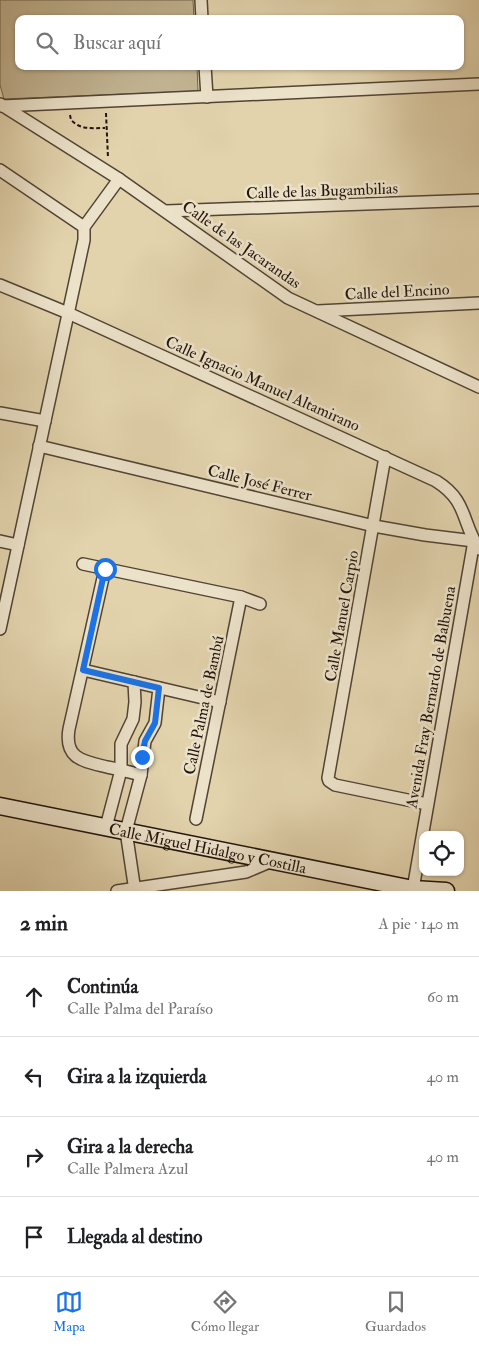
<!DOCTYPE html>
<html lang="es">
<head>
<meta charset="utf-8">
<style>
	body { margin:0; font-family:"IM FELL Double Pica",serif; background:#f6f6f6; color:#202124 }
	.controls { position:absolute; right:15px; bottom:15px; display:grid; overflow:hidden; border-radius:10px; box-shadow:0 1px 4px #0004 }
	.controls button { width:45px; height:45px; display:grid; place-items:center; padding:0; border:0; border-bottom:1px solid #e0e0e0; background:#fff; color:#202124; font:25px sans-serif }
	.stop { position:absolute; width:15px; height:15px; margin:-11px; border:4px solid #1a73e8; border-radius:50%; background:#fff }
	.stop.end { background:#1a73e8; border-color:#fff; box-shadow:0 1px 5px #0008 }
	.list { margin:0; padding:0; list-style:none }
	h2 { display:flex; justify-content:space-between; align-items:center; height:65px; margin:0; padding:0 20px; font-size:21px }
	h2 small { font-size:16px; font-weight:400; color:#757577 }
	.list li { display:grid; grid-template-columns:32px 1fr auto; gap:15px; align-items:center; box-sizing:border-box; height:80px; padding:0 20px; border-top:1px solid #e0e0e0 }
	.list b { display:block; font-size:19px; white-space:nowrap }
	.list p { margin:0; font-size:16px; white-space:nowrap; color:#757577 }
	.list em { font-size:16px; font-style:normal; color:#757577 }
	.icon { flex:none; width:28px; height:28px; fill:none; stroke:currentColor; stroke-width:2; stroke-linecap:round; stroke-linejoin:round }
	.map { position:relative; flex:none; width:479px; height:891px; overflow:hidden }
	.search { position:absolute; background:#fff; box-shadow:0 1px 4px #0004; left:15px; right:15px; top:15px; height:55px; display:flex; align-items:center; gap:12px; box-sizing:border-box; padding:0 18px; border-radius:10px; color:#757577; font-size:19px }
	.sheet { height:385px; background:#fff }
	nav { display:flex; justify-content:space-around; align-items:center; box-sizing:border-box; height:70px; border-top:1px solid #e0e0e0; background:#fff; font-size:14px; color:#757577 }
	nav a { display:grid; justify-items:center; gap:2px }
	nav .on { color:#1a73e8 }
	.map>svg:first-child { display:block }
	.green { fill:#c1b391; stroke:#71644e }
	.lines { fill:none; stroke-linecap:round; stroke-linejoin:round }
	.street-casing { stroke:#514434; stroke-width:14 }
	.secondary-casing { stroke:#21140b; stroke-width:19 }
	.path { stroke:#21140b; stroke-width:2; stroke-dasharray:4 2.5; stroke-linecap:butt }
	.street { stroke:#ece2ca; stroke-width:11 }
	.secondary { stroke:#ece2ca; stroke-width:16 }
	.route { stroke:#1a73e8; stroke-width:6 }
	.labels { text-anchor:middle; stroke-width:5; stroke-linejoin:round; paint-order:stroke }
	.street-label { font-size:16px; fill:#21140b; stroke:#ece2ca }
</style>
</head>
<body>
<div class="map">
<svg width="479" height="891" viewBox="0 0 479 891">
	<rect width="100%" height="100%" fill="#e2d3ad"/>
	<filter id="stains"><feTurbulence type="fractalNoise" baseFrequency=".004" numOctaves="4"/><feColorMatrix values="0 0 0 0 .2 0 0 0 0 .09 0 0 0 0 .02 0 0 0 .5 -.17"/></filter>
	<radialGradient id="worn" r=".72"><stop offset=".6" stop-color="#630" stop-opacity="0"/><stop offset="1" stop-color="#630" stop-opacity=".3"/></radialGradient>
	<polygon class="green" points="0,0 193,0 194,19 19,19 19,66 197,66 198,91 4,99 0,85"/>
	<g class="lines">
		<defs>
			<g id="street">
				<polyline points="201,0 202,19"/>
				<polyline points="205,66 207,97"/>
				<polyline points="0,104 119,179 288,298 479,387"/>
				<polyline points="2,106 479,84"/>
				<polyline points="0,170 84,227"/>
				<polyline points="166,211 479,200"/>
				<path d="M0 285 68 313 436 481C468 501 461 521 479 549"/>
				<polyline points="318,311 479,303"/>
				<polyline points="0,413 45,421"/>
				<polyline points="39,446 374,526 425,535 474,541"/>
				<polyline points="385,457 328,778 329,781 335,785 427,804"/>
				<polyline points="0,541 18,545"/>
				<polyline points="83,564 241,597 260,604"/>
				<path d="M105 569 69 729C64 759 83 761 107 767 118 769 130 772 141 775"/>
				<polyline points="0,629 84,240 84,227 119,179"/>
				<polyline points="83,670 220,702"/>
				<polyline points="196,819 241,597"/>
				<polyline points="106,827 121,770 121,744 133,719 135,702 134,682"/>
				<polyline points="413,889 474,541"/>
				<polyline points="117,891 246,872 272,861"/>
				<polyline points="135,891 126,831 141,775 145,741 155,723 159,688"/>
			</g>
			<g id="secondary">
				<path id="s1" d="M0 806 413 889 446 891"/>
			</g>
		</defs>
		<use href="#street" class="street-casing"/>
		<use href="#secondary" class="secondary-casing"/>
		<g class="path">
			<polyline points="106,113 108,158"/>
			<path d="M70 115 71 120C81 130 91 128 105 128"/>
		</g>
		<use href="#street" class="street"/>
		<use href="#secondary" class="secondary"/>
	</g>
	<g class="lines">
		<polyline class="route" points="105,569 83,670 159,688 155,723 145,741 142,757"/>
	</g>
	<g class="labels">
		<g class="street-label">
			<text transform="translate(322 190) rotate(-2)" y="6">Calle de las Bugambilias</text>
			<text transform="translate(242 244) rotate(35)" y="6">Calle de las Jacarandas</text>
			<text transform="translate(397 291) rotate(-3)" y="6">Calle del Encino</text>
			<text transform="translate(263 383) rotate(24)" y="6">Calle Ignacio Manuel Altamirano</text>
			<text transform="translate(260 482) rotate(14)" y="6">Calle José Ferrer</text>
			<text transform="translate(341 616) rotate(-80)" y="6">Calle Manuel Carpio</text>
			<text transform="translate(430 697) rotate(-80)" y="6">Avenida Fray Bernardo de Balbuena</text>
			<text transform="translate(203 705) rotate(-78)" y="6">Calle Palma de Bambú</text>
			<text dy="6" stroke="none"><textPath href="#s1" startOffset="212">Calle Miguel Hidalgo y Costilla</textPath></text>
		</g>
	</g>
	<rect width="100%" height="100%" filter="url(#stains)"/>
	<rect width="100%" height="100%" fill="url(#worn)"/>
</svg>
<div class="controls">
<button><svg class="icon" aria-label="locate" viewBox="0 0 24 24"><circle cx="12" cy="12" r="6"/><path d="M12 2v4M12 18v4M2 12h4M18 12h4"/></svg></button>
</div>
<div class="stop" style="left:105px;top:569px"></div>
<div class="stop end" style="left:142px;top:757px"></div>
<div class="search"><svg class="icon" aria-label="search" viewBox="0 0 24 24"><circle cx="10" cy="10" r="6"/><path d="M15 15l6 6"/></svg>Buscar aquí</div>
</div>
<section class="sheet">
<h2>2 min<small>A pie · 140 m</small></h2>
<ul class="list">
<li><svg class="icon" aria-label="ahead" viewBox="0 0 24 24"><path d="M12 20V5M6 11l6-6 6 6"/></svg><div><b>Continúa</b><p>Calle Palma del Paraíso</p></div><em>60 m</em></li>
<li><svg class="icon" aria-label="left" viewBox="0 0 24 24"><path d="M17 20v-9H6M10 6l-5 5 5 5"/></svg><div><b>Gira a la izquierda</b></div><em>40 m</em></li>
<li><svg class="icon" aria-label="right" viewBox="0 0 24 24"><path d="M7 20v-9h11M14 6l5 5-5 5"/></svg><div><b>Gira a la derecha</b><p>Calle Palmera Azul</p></div><em>40 m</em></li>
<li><svg class="icon" aria-label="arrive" viewBox="0 0 24 24"><path d="M6 21V4h12l-3 4 3 4H6"/></svg><div><b>Llegada al destino</b></div></li>
</ul>
</section>
<nav>
<a class="on"><svg class="icon" aria-label="map" viewBox="0 0 24 24"><path d="M3 6l6-2 6 2 6-2v14l-6 2-6-2-6 2zM9 4v14M15 6v14"/></svg>Mapa</a>
<a><svg class="icon" aria-label="directions" viewBox="0 0 24 24"><path d="M12 3l9 9-9 9-9-9zM9 14v-3h6M13 9l2 2-2 2"/></svg>Cómo llegar</a>
<a><svg class="icon" aria-label="saved" viewBox="0 0 24 24"><path d="M7 4h10v16l-5-4-5 4z"/></svg>Guardados</a>
</nav>
</body>
</html>
